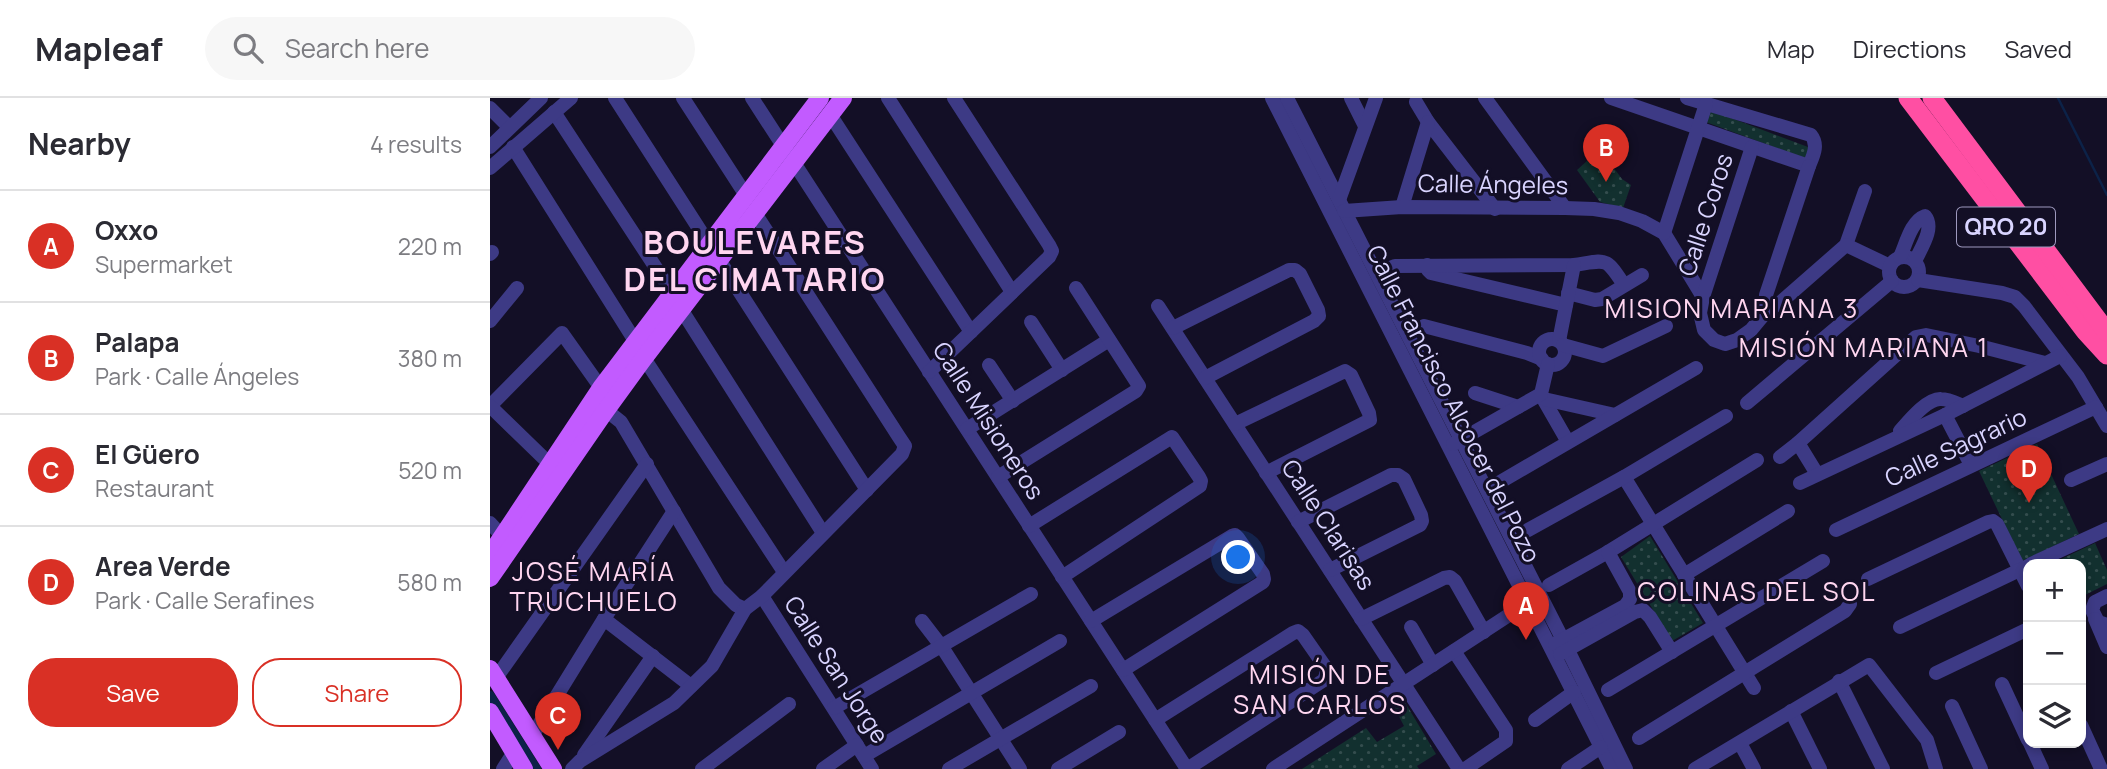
<!DOCTYPE html>
<html lang="en">
<head>
<meta charset="utf-8">
<style>
	body { margin:0; font-family:Manrope,sans-serif; background:#f7f7f7; color:#2b2b33 }
	.controls { position:absolute; right:21px; bottom:21px; display:grid; overflow:hidden; border-radius:14px; box-shadow:0 4px 10px #0003 }
	.controls button { width:63px; height:63px; display:grid; place-items:center; padding:0; border:0; border-bottom:2px solid #e1e1e2; background:#fff; color:#2b2b33; font:35px sans-serif }
	.you { position:absolute; left:749px; top:460px; width:24px; height:24px; margin:-18px; border:5px solid #fff; border-radius:50%; background:#1a73e8; box-shadow:0 0 0 10px #1a73e833 }
	.badge { display:grid; place-items:center; width:46px; height:46px; border-radius:50%; background:#d93025; color:#fff; font-size:23px; font-weight:700 }
	.pin { position:absolute; translate:-50% -58px; filter:drop-shadow(0 2px 4px #0008) }
	.pin::after { content:''; position:absolute; top:37px; width:24px; height:21px; background:inherit; clip-path:polygon(0 0,100% 0,50% 100%) }
	.list { margin:0; padding:0; list-style:none }
	h2 { display:flex; justify-content:space-between; align-items:center; height:91px; margin:0; padding:0 28px; font-size:30px }
	h2 small { font-size:23px; font-weight:400; color:#7c7c81 }
	.list li { display:grid; grid-template-columns:46px 1fr auto; gap:21px; align-items:center; box-sizing:border-box; height:112px; padding:0 28px; border-top:2px solid #e1e1e2 }
	.list b { display:block; font-size:26px; white-space:nowrap }
	.list p { margin:0; font-size:23px; white-space:nowrap; color:#7c7c81 }
	.list em { font-size:23px; font-style:normal; color:#7c7c81 }
	.actions { display:flex; gap:14px; padding:21px 28px }
	.actions a { flex:1; padding:16px 0; border:2px solid #d93025; border-radius:28px; text-align:center; font-size:24px; color:#d93025 }
	.actions .main { background:#d93025; color:#fff }
	.icon { flex:none; width:38px; height:38px; fill:none; stroke:currentColor; stroke-width:2; stroke-linecap:round; stroke-linejoin:round }
	.map { position:relative; flex:none; width:1617px; height:671px; overflow:hidden }
	header { display:flex; align-items:center; gap:42px; box-sizing:border-box; height:98px; padding:0 35px; background:#fff; border-bottom:2px solid #e1e1e2 }
	header strong { font-size:33px }
	nav { display:flex; gap:38px; margin-inline-start:auto; font-size:24px }
	.search { width:490px; height:63px; background:#f7f7f7; display:flex; align-items:center; gap:18px; box-sizing:border-box; padding:0 24px; border-radius:38px; color:#7c7c81; font-size:26px }
	main { display:flex }
	aside { flex:1; background:#fff }
	.map>svg:first-child { display:block }
	.park { fill:url(#park-dots) }
	.lines { fill:none; stroke-linecap:round; stroke-linejoin:round }
	.stream { stroke:#0c2248; stroke-width:2.5 }
	.canal { stroke:#0c2248; stroke-width:10 }
	.minor { stroke:#3d3a85; stroke-width:14 }
	.major { stroke:#c25bff; stroke-width:18 }
	.highway { stroke:#ff4fa3; stroke-width:19 }
	.labels { text-anchor:middle; stroke-width:6; stroke-linejoin:round; paint-order:stroke }
	.shield { fill:#130f26; stroke:#9e99be; stroke-width:2 }
	.shield-label { font-size:23px; font-weight:bold; fill:#d9d4ff }
	.street-label { font-size:24px; fill:#d9d4ff; stroke:#130f26 }
	.neighbourhood-label { font-size:26px; letter-spacing:2px; fill:#ffd6f0; stroke:#130f26 }
	.district-label { font-size:32px; font-weight:bold; letter-spacing:2px; fill:#ffd6f0; stroke:#130f26 }
</style>
</head>
<body>
<header>
<strong>Mapleaf</strong>
<div class="search"><svg class="icon" aria-label="search" viewBox="0 0 24 24"><circle cx="10" cy="10" r="6"/><path d="M15 15l6 6"/></svg>Search here</div>
<nav><a>Map</a><a>Directions</a><a>Saved</a></nav>
</header>
<main>
<aside>
<h2>Nearby<small>4 results</small></h2>
<ul class="list">
<li><span class="badge">A</span><div><b>Oxxo</b><p>Supermarket</p></div><em>220 m</em></li>
<li><span class="badge">B</span><div><b>Palapa</b><p>Park · Calle Ángeles</p></div><em>380 m</em></li>
<li><span class="badge">C</span><div><b>El Güero</b><p>Restaurant</p></div><em>520 m</em></li>
<li><span class="badge">D</span><div><b>Area Verde</b><p>Park · Calle Serafines</p></div><em>580 m</em></li>
</ul>
<div class="actions"><a class="main">Save</a><a>Share</a></div>
</aside>
<div class="map">
<svg width="1617" height="671" viewBox="0 0 1617 671">
	<defs>
		<pattern id="park-dots" width="8" height="8" patternUnits="userSpaceOnUse" patternTransform="scale(1.75)"><rect width="8" height="8" fill="#12302f"/><path d="M2 2h.1M6 6h.1" fill="none" stroke="#344d4e" stroke-width="1.8" stroke-linecap="round"/></pattern>
	</defs>
	<rect width="100%" height="100%" fill="#130f26"/>
	<g class="park">
		<polygon points="1217,11 1326,52 1322,63 1213,23"/>
		<polygon points="1110,51 1132,81 1141,87 1133,110 1110,104 1087,72"/>
		<polygon points="1547,346 1589,436 1532,463 1489,373"/>
		<polygon points="1160,438 1213,525 1182,543 1131,459"/>
		<polygon points="1605,445 1617,472 1617,486 1591,499 1591,466 1561,466"/>
		<polygon points="913,601 946,656 927,668 929,671 812,671 876,630 887,644 914,628 903,607"/>
	</g>
	<g class="lines">
		<polyline class="stream" points="1568,0 1617,97"/>
		<polyline class="canal" points="0,598 46,671"/>
		<g class="minor">
			<polyline points="125,0 377,392"/>
			<polyline points="193,0 257,99"/>
			<polyline points="262,0 697,671 834,582 836,577 836,570 813,537 808,533 803,535 665,622"/>
			<polyline points="398,0 522,194"/>
			<polyline points="782,0 1122,671"/>
			<polyline points="797,0 1073,542 1136,671"/>
			<polyline points="861,0 875,28"/>
			<polyline points="995,0 1075,110"/>
			<path d="M1121 0 1319 68C1323 58 1329 47 1321 37L1197 0"/>
			<polyline points="926,4 938,24 1005,111"/>
			<polyline points="0,10 19,29"/>
			<polyline points="64,14 183,196"/>
			<polyline points="341,18 481,234"/>
			<polyline points="0,49 51,0"/>
			<polyline points="23,49 145,243"/>
			<polyline points="0,70 81,0"/>
			<polyline points="849,102 886,0"/>
			<polyline points="912,109 938,24"/>
			<polyline points="854,113 912,109 1075,110 1104,111 1129,115 1152,123 1174,135 1213,199 1210,215 1214,232 1224,242 1235,246 1247,242 1261,232 1276,214 1291,204 1356,147 1375,93"/>
			<polyline points="1174,135 1216,6"/>
			<polyline points="1356,147 1400,168"/>
			<polyline points="0,156 2,154"/>
			<circle cx="1414" cy="174" r="15"/>
			<path d="M1410 159C1416 146 1421 123 1435 118 1445 130 1431 150 1425 163"/>
			<polyline points="937,167 938,172 941,175 1076,207"/>
			<path d="M898 180 900 170 905 168 1084 167C1117 162 1115 158 1134 187"/>
			<polyline points="1428,182 1512,195 1525,199 1534,208 1588,279 1617,328"/>
			<polyline points="1078,195 1105,202 1112,201 1152,177"/>
			<polyline points="1213,199 1262,49"/>
			<polyline points="668,208 969,671"/>
			<polyline points="191,211 333,435"/>
			<polyline points="1276,214 1276,197 1319,68"/>
			<polyline points="0,223 27,190"/>
			<polyline points="541,224 572,272"/>
			<polyline points="934,228 1037,255 1052,261"/>
			<polyline points="683,230 799,172 805,172 810,176 828,212 829,218 824,223 715,280"/>
			<circle cx="1062" cy="254" r="13"/>
			<polyline points="1069,243 1084,167"/>
			<polyline points="1073,247 1113,258 1176,228"/>
			<polyline points="154,260 294,474"/>
			<polyline points="499,267 523,303"/>
			<polyline points="439,274 559,159 562,153 559,147 464,0"/>
			<polyline points="985,295 1028,309"/>
			<polyline points="1051,297 1078,344"/>
			<polyline points="1054,301 1125,317"/>
			<polyline points="1257,305 1402,183"/>
			<polyline points="0,308 72,235 111,290"/>
			<polyline points="0,308 67,373"/>
			<polyline points="114,315 121,316 131,324 229,490 246,507 255,511"/>
			<polyline points="1455,317 1481,367"/>
			<polyline points="745,326 855,273 861,277 879,315 880,322 776,375"/>
			<polyline points="477,331 619,242"/>
			<path d="M1410 333C1418 324 1437 300 1451 301 1458 301 1466 305 1473 308"/>
			<polyline points="1308,345 1327,376"/>
			<polyline points="963,346 1051,296 1058,266"/>
			<polyline points="1290,359 1308,345 1426,239 1436,237 1489,248 1555,265"/>
			<polyline points="508,379 646,293 649,288 586,190"/>
			<polyline points="1134,379 1264,590"/>
			<polyline points="1581,382 1617,366"/>
			<polyline points="1310,385 1455,317 1570,258"/>
			<polyline points="1005,387 1206,270"/>
			<polyline points="808,424 901,377 908,377 914,381 931,417 932,423 930,427 840,472"/>
			<polyline points="0,425 13,439"/>
			<polyline points="539,428 682,339 709,379 711,383 710,388 572,479"/>
			<polyline points="1038,432 1134,379 1236,318"/>
			<polyline points="1346,432 1606,309"/>
			<polyline points="1541,466 1617,431"/>
			<polyline points="1194,477 1298,413"/>
			<polyline points="1378,481 1498,424 1503,423 1507,426 1538,488"/>
			<polyline points="1059,487 1118,454 1267,362"/>
			<polyline points="272,498 382,671"/>
			<polyline points="1617,498 1605,504 1602,512 1608,524 1617,527"/>
			<polyline points="114,521 201,588"/>
			<polyline points="871,521 954,480 960,479 965,483 994,534"/>
			<polyline points="1605,521 1617,549"/>
			<polyline points="432,523 452,549 530,671"/>
			<polyline points="601,523 742,438 745,437 748,440 773,476 774,481 773,484 633,572"/>
			<polyline points="921,529 943,567"/>
			<polyline points="1410,529 1538,468"/>
			<polyline points="1065,546 1135,508 1140,501 1140,494 1118,454"/>
			<polyline points="964,553 1016,632 1016,643 975,671"/>
			<polyline points="1070,556 1145,514 1153,512 1160,519 1182,554"/>
			<polyline points="1446,575 1538,531"/>
			<polyline points="6,580 157,366"/>
			<polyline points="1349,583 1393,671"/>
			<polyline points="1512,586 1538,642"/>
			<polyline points="1118,592 1333,463"/>
			<polyline points="1462,608 1491,671"/>
			<polyline points="344,610 541,496"/>
			<polyline points="1301,613 1330,671"/>
			<polyline points="1045,622 1084,594"/>
			<polyline points="1591,627 1611,671"/>
			<polyline points="42,638 114,521 184,413"/>
			<polyline points="1149,640 1355,513 1360,506"/>
			<polyline points="1250,645 1264,671"/>
			<polyline points="1540,645 1552,671"/>
			<polyline points="94,657 163,558"/>
			<polyline points="374,658 570,543"/>
			<polyline points="13,671 24,654"/>
			<polyline points="82,671 90,663 184,605 222,568 255,511 272,498 412,356 415,348 409,339 265,115"/>
			<polyline points="212,671 299,606"/>
			<polyline points="333,671 367,647"/>
			<polyline points="459,671 601,588"/>
			<polyline points="568,671 629,634"/>
			<polyline points="783,671 1045,500"/>
			<polyline points="1078,671 1111,649"/>
			<polyline points="1205,671 1379,567 1437,642 1446,671"/>
		</g>
		<g class="major">
			<polyline points="0,457 111,290 330,0"/>
			<polyline points="0,480 114,315 154,260 353,0"/>
			<polyline points="0,571 63,671"/>
			<polyline points="0,614 34,671"/>
		</g>
		<g class="highway">
			<polyline points="1418,0 1595,233 1617,257"/>
			<polyline points="1442,0 1617,234"/>
		</g>
	</g>
	<g class="labels">
		<rect class="shield" x="1467" y="109.5" width="98" height="39" rx="5"/>
		<g class="shield-label">
			<text x="1516" y="137">QRO 20</text>
		</g>
		<g class="street-label">
			<text transform="translate(1003 87) rotate(1)" y="8">Calle Ángeles</text>
			<text transform="translate(1216 117) rotate(-72)" y="8">Calle Coros</text>
			<text transform="translate(963 306) rotate(63)" y="8">Calle Francisco Alcocer del Pozo</text>
			<text transform="translate(498 323) rotate(57)" y="8">Calle Misioneros</text>
			<text transform="translate(1466 350) rotate(-25)" y="8">Calle Sagrario</text>
			<text transform="translate(838 427) rotate(57)" y="8">Calle Clarisas</text>
			<text transform="translate(346 572) rotate(57)" y="8">Calle San Jorge</text>
		</g>
		<g class="neighbourhood-label">
			<text x="1242" y="220">MISION MARIANA 3</text>
			<text x="1374" y="259">MISIÓN MARIANA 1</text>
			<text x="104" y="483">JOSÉ MARÍA<tspan x="104" dy="30">TRUCHUELO</tspan></text>
			<text x="1267" y="503">COLINAS DEL SOL</text>
			<text x="830" y="586">MISIÓN DE<tspan x="830" dy="30">SAN CARLOS</tspan></text>
		</g>
		<g class="district-label">
			<text x="265" y="156">BOULEVARES<tspan x="265" dy="37">DEL CIMATARIO</tspan></text>
		</g>
	</g>
</svg>
<div class="controls">
<button>+</button>
<button>−</button>
<button><svg class="icon" aria-label="layers" viewBox="0 0 24 24"><path d="M12 4l9 5-9 5-9-5zM3 14l9 5 9-5"/></svg></button>
</div>
<div class="you"></div>
<div class="pin badge" style="left:1036px;top:542px">A</div>
<div class="pin badge" style="left:1116px;top:84px">B</div>
<div class="pin badge" style="left:68px;top:652px">C</div>
<div class="pin badge" style="left:1539px;top:405px">D</div>
</div>
</main>
</body>
</html>
